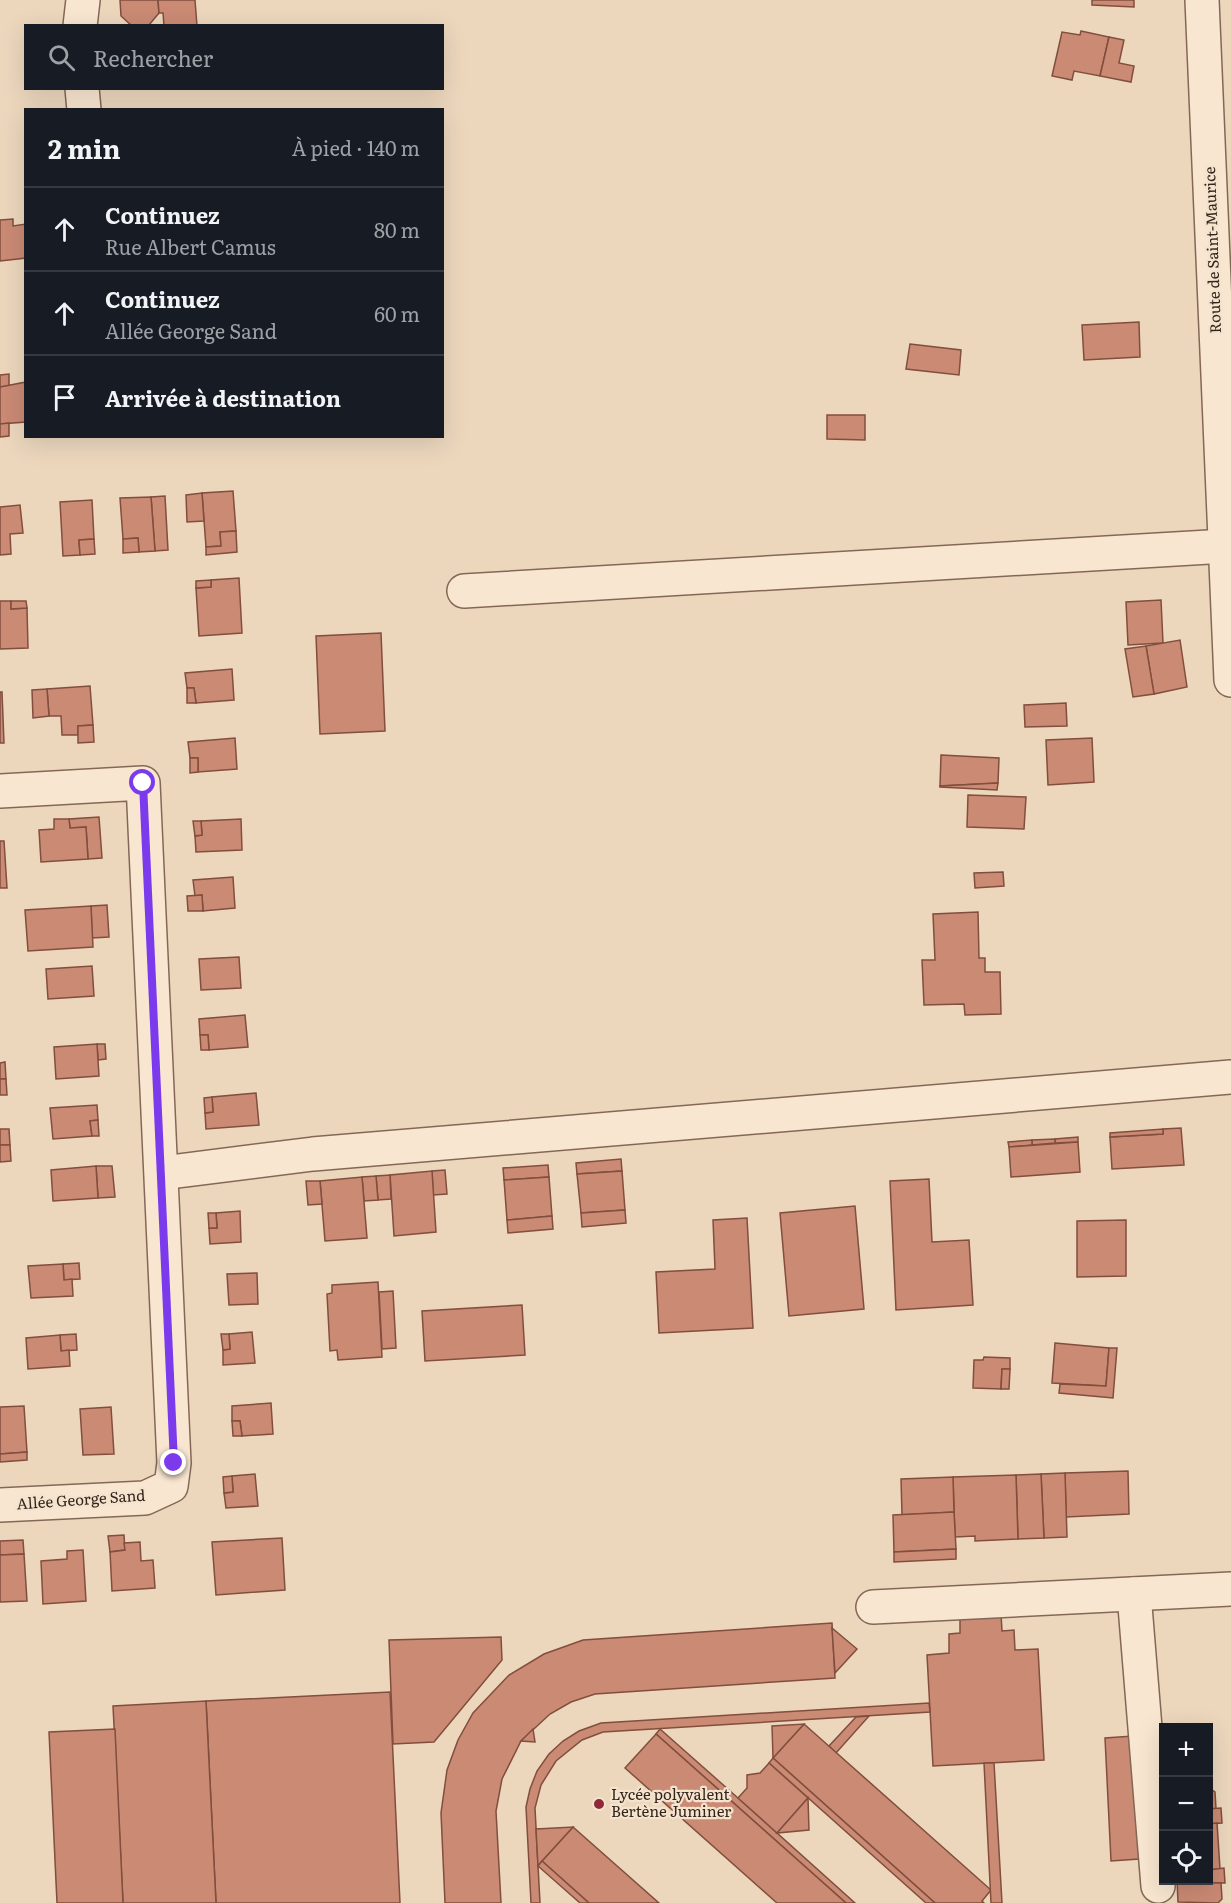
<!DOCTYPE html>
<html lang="fr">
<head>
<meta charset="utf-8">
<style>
	body { margin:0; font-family:Literata,serif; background:#20242c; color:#f1f3f6 }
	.controls { position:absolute; right:18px; bottom:18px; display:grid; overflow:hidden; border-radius:0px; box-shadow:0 6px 24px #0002 }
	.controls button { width:54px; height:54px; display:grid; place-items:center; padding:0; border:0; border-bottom:2px solid #363941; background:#171b24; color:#f1f3f6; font:30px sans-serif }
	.stop { position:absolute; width:18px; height:18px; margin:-14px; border:4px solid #7c3aed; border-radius:50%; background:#fff }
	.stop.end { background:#7c3aed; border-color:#fff; box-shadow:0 2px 6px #0008 }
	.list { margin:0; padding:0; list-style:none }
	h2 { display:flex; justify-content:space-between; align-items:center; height:78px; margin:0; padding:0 24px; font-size:26px }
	h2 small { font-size:20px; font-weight:400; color:#9ea1a6 }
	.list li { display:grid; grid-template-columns:39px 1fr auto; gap:18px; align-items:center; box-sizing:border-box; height:84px; padding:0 24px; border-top:2px solid #363941 }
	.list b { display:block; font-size:22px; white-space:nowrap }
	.list p { margin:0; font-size:20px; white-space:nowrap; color:#9ea1a6 }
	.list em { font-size:20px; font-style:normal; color:#9ea1a6 }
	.icon { flex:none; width:33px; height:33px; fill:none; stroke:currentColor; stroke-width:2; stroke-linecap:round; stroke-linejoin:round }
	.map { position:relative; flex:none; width:1231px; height:1903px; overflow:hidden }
	.search { position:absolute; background:#171b24; box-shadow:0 6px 24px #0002; left:24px; top:24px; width:420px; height:66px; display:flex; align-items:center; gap:15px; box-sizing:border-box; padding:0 21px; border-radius:0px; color:#9ea1a6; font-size:22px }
	.panel { position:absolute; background:#171b24; box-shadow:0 6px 24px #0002; left:24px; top:108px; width:420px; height:330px; border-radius:0px }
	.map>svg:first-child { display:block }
	.building { fill:#ca8a74; stroke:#824e3d; stroke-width:1.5 }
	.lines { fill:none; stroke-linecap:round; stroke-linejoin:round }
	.minor-casing { stroke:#846857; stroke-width:36 }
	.minor { stroke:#f8e6d0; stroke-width:33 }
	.route { stroke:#7c3aed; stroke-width:8 }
	.poi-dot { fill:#912839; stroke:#f4e3cd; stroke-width:2 }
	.labels { text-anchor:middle; stroke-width:4.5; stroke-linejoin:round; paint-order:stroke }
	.street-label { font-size:15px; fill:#33231b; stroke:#f4e3cd }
	.poi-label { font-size:15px; fill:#33231b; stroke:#f4e3cd; text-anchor:start }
</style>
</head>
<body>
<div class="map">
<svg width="1231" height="1903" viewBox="0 0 1231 1903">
	<rect width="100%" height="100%" fill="#ecd7bd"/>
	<g class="building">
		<polygon points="120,0 158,0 159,13 149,25 132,26 121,16"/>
		<polygon points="158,0 195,0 197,26 164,26 163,13 159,13"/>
		<polygon points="1092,0 1134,0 1134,7 1092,5"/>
		<polygon points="1081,31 1109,37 1100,76 1074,71 1072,80 1052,76 1062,32 1080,35"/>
		<polygon points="1109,37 1124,40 1119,63 1134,66 1131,82 1100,76"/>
		<polygon points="13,219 13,226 26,224 26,258 0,261 0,220"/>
		<polygon points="1139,322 1140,357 1084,360 1082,325"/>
		<polygon points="910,344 961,350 959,375 906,369"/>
		<polygon points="9,374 9,386 0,387 0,375"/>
		<polygon points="26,382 26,422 0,424 0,387"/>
		<polygon points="827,415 865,415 865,440 827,439"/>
		<polygon points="9,423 9,436 0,437 0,424"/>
		<polygon points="233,491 236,531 220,532 221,546 206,547 202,493"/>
		<polygon points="202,493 204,521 187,522 186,495"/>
		<polygon points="165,496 168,550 155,551 151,497"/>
		<polygon points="151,497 155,551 139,552 138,538 123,539 120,498"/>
		<polygon points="92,500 94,539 79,540 80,555 63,556 60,502"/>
		<polygon points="20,505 23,533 10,534 11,554 0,555 0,507"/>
		<polygon points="236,531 237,552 206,555 206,547 221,546 220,532"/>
		<polygon points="138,538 139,552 123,553 123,539"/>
		<polygon points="94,539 95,554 80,555 79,540"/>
		<polygon points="239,578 242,633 199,636 196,588 211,587 211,580"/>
		<polygon points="211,580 211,587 196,588 196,581"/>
		<polygon points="1161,600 1163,643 1128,645 1126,602"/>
		<polygon points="0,601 11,601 11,609 27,608 28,648 0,649"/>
		<polygon points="11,601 26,601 27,608 11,609"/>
		<polygon points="381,633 385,731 320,734 316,636"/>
		<polygon points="1180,640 1187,687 1154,694 1146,646"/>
		<polygon points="1146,646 1154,694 1133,697 1125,649"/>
		<polygon points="232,669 234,700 196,703 194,688 187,688 185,673"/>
		<polygon points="90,686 93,725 78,726 78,735 62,735 61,716 49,716 47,689"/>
		<polygon points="187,688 194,688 196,703 187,703"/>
		<polygon points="47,689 49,716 33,718 32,690"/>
		<polygon points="0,692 2,692 4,743 0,743"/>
		<polygon points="1066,703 1067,726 1025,727 1024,705"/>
		<polygon points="93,725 94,742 78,743 78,726"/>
		<polygon points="235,738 237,769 198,772 198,758 190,758 188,742"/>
		<polygon points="1092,738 1094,782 1048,785 1046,740"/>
		<polygon points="941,755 999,758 998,783 940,786"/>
		<polygon points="190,758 198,758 198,772 190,773"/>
		<polygon points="998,783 997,790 940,787 940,786"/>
		<polygon points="968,795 1026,797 1024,829 967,827"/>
		<polygon points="99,817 102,858 88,859 86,827 70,828 69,819"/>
		<polygon points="54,819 69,819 70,828 86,827 88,859 41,862 39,830 54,829"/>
		<polygon points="241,819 242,850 196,852 195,836 202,835 201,821"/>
		<polygon points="193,821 201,821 202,835 195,836"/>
		<polygon points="0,841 4,841 7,888 0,888"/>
		<polygon points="1003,872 1004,886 975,888 974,873"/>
		<polygon points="233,877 235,908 203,911 202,895 195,896 193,880"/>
		<polygon points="202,895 203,911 188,911 187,896"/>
		<polygon points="107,905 109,937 92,938 91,906"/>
		<polygon points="91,906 93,947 28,951 25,910"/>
		<polygon points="978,912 979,958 985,958 985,972 1000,972 1001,1014 965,1015 964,1004 924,1005 922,960 935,960 933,914"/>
		<polygon points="239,957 241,988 201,990 199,959"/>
		<polygon points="92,966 94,996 48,999 46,969"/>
		<polygon points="245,1015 248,1047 209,1050 208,1035 200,1035 199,1019"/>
		<polygon points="200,1035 208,1035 209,1050 201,1050"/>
		<polygon points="97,1044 105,1044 106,1059 98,1060"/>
		<polygon points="97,1044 99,1076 56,1079 54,1047"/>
		<polygon points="5,1062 6,1079 0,1079 0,1063"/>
		<polygon points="0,1079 6,1079 7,1095 0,1095"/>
		<polygon points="256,1093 259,1125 206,1129 205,1113 213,1112 212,1097"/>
		<polygon points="212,1097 213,1112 205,1113 204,1098"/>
		<polygon points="97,1105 98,1120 90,1121 92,1136 53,1139 50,1108"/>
		<polygon points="98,1120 99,1136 92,1136 90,1121"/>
		<polygon points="1181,1128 1184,1165 1112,1169 1110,1137 1163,1134 1163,1129"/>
		<polygon points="0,1129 9,1129 10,1145 0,1145"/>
		<polygon points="1163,1129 1163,1134 1110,1137 1110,1133"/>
		<polygon points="1078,1137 1078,1142 1055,1143 1055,1139"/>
		<polygon points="1055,1139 1055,1143 1032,1145 1032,1140"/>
		<polygon points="1032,1140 1032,1145 1009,1147 1008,1142"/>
		<polygon points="1078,1142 1080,1172 1011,1177 1009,1147"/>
		<polygon points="0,1145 10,1145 11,1161 0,1162"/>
		<polygon points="621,1159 622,1171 577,1174 576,1163"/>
		<polygon points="548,1165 549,1177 504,1180 503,1168"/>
		<polygon points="96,1166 112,1166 115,1197 98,1198"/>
		<polygon points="96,1166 98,1198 53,1201 51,1170"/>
		<polygon points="445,1170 447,1194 433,1195 432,1171"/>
		<polygon points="432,1171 436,1232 394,1236 390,1175"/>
		<polygon points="622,1171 625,1210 581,1213 577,1174"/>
		<polygon points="390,1175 391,1199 378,1200 376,1176"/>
		<polygon points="376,1176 378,1200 364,1201 362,1177"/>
		<polygon points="362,1177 367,1238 325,1241 320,1181"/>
		<polygon points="549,1177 552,1216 507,1220 504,1180"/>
		<polygon points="929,1179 932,1242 969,1240 973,1305 896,1310 890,1181"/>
		<polygon points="306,1181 320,1181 322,1204 308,1205"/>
		<polygon points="855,1206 864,1309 789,1316 780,1213"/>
		<polygon points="625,1210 626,1223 582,1227 581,1213"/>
		<polygon points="240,1211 241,1242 210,1244 209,1228 217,1228 216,1213"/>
		<polygon points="208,1213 216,1213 217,1228 209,1228"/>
		<polygon points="552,1216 553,1229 508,1233 507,1220"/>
		<polygon points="747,1218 753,1328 659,1333 656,1272 715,1269 713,1220"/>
		<polygon points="1126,1220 1126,1276 1077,1277 1077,1221"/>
		<polygon points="79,1263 80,1279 64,1280 63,1264"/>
		<polygon points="63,1264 64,1280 72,1279 73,1296 31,1298 28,1266"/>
		<polygon points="257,1273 258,1304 229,1305 227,1274"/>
		<polygon points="378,1282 382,1357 338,1360 337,1350 330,1351 327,1294 332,1293 332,1285"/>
		<polygon points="393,1291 396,1348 382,1349 379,1292"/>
		<polygon points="522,1305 525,1355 425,1361 422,1311"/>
		<polygon points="252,1332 255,1363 223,1365 223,1350 230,1349 229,1334"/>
		<polygon points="76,1334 77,1350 61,1351 60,1335"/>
		<polygon points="221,1334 229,1334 230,1349 223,1350"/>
		<polygon points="60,1335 61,1351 69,1350 70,1366 28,1369 26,1338"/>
		<polygon points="1055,1343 1109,1348 1106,1386 1052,1383"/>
		<polygon points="1109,1348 1117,1348 1113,1398 1059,1393 1060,1384 1106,1386"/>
		<polygon points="984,1357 1010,1358 1010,1369 1002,1369 1001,1389 973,1388 974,1360 983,1360"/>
		<polygon points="1002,1369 1010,1369 1009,1389 1001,1389"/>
		<polygon points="271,1403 273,1434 242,1436 240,1421 232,1421 232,1406"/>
		<polygon points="24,1406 27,1452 0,1454 0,1407"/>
		<polygon points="111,1407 114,1454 83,1455 80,1409"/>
		<polygon points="232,1421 240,1421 242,1436 233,1436"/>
		<polygon points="27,1452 27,1460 0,1462 0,1454"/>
		<polygon points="1128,1471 1129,1514 1066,1517 1065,1473"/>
		<polygon points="1065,1473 1067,1537 1044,1538 1041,1474"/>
		<polygon points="255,1474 258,1506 226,1508 224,1493 233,1492 232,1476"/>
		<polygon points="1041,1474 1044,1538 1018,1539 1016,1475"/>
		<polygon points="1016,1475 1018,1539 975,1541 975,1536 955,1537 953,1477"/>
		<polygon points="232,1476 233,1492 224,1493 223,1477"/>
		<polygon points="953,1477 954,1512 902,1515 901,1479"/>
		<polygon points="954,1512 956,1549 894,1552 893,1515"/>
		<polygon points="124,1535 125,1550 110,1552 108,1536"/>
		<polygon points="282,1538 285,1590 216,1595 212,1542"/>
		<polygon points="23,1540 24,1554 0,1555 0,1541"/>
		<polygon points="140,1542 141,1561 153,1560 155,1588 112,1591 110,1552 125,1550 124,1543"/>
		<polygon points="956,1549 956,1559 894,1562 894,1552"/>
		<polygon points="83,1550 86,1601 43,1604 41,1561 67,1559 67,1551"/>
		<polygon points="24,1554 27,1601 0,1602 0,1555"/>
		<polygon points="1001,1614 1002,1631 1014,1630 1015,1650 1038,1649 1044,1760 933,1766 927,1655 949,1653 949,1634 960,1633 960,1616"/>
		<polygon points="832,1623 835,1678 595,1694 571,1702 550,1714 521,1741 502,1779 496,1811 501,1903 445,1903 441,1813 447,1770 458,1740 473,1713 509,1675 544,1654 583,1640"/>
		<polygon points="832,1628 857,1649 835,1673"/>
		<polygon points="501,1637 502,1660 434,1742 393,1744 389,1640"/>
		<polygon points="390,1692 400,1903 216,1903 206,1701"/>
		<polygon points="206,1701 216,1903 123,1903 113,1706"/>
		<polygon points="929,1703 930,1712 603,1732 582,1740 556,1761 541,1785 535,1808 540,1903 531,1903 526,1807 530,1789 537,1771 549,1754 563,1741 579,1731 601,1723"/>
		<polygon points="869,1716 836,1753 829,1746 856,1717"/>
		<polygon points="804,1724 991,1890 982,1901 984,1903 935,1903 773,1758"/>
		<polygon points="804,1724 773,1758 772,1726"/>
		<polygon points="115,1729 123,1903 57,1903 49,1732"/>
		<polygon points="533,1729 535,1742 521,1741"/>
		<polygon points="660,1729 738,1798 855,1903 846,1903 656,1734"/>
		<polygon points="656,1734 846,1903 777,1903 625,1768"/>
		<polygon points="1133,1736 1139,1859 1111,1861 1105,1738"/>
		<polygon points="773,1758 935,1903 926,1903 769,1763"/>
		<polygon points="769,1763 808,1798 777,1833 738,1798 747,1788 747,1775 760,1773"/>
		<polygon points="984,1763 994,1763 1002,1903 991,1903"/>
		<polygon points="1208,1787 1215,1792 1216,1809 1208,1809"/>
		<polygon points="808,1798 809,1830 777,1833"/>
		<polygon points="1221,1808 1222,1823 1208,1824 1208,1809"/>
		<polygon points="1217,1823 1220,1869 1208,1870 1208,1824"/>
		<polygon points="573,1827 659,1903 589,1903 542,1861"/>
		<polygon points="573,1827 542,1861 538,1866 536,1829"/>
		<polygon points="542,1861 589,1903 580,1903 538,1866"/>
		<polygon points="1224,1868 1225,1883 1209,1883 1208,1870"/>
		<polygon points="1208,1870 1209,1883 1221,1883 1222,1899 1218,1903 1178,1902 1177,1880 1208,1880"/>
	</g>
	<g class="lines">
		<defs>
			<g id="minor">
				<polyline points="1202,0 1231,680"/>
				<polyline points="80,26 83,0"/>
				<polyline points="82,88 84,110"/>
				<polyline points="464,591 1226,546"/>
				<polyline points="0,791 143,783 174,1463 171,1486 145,1498 0,1505"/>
				<polyline points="162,1173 313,1154 1231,1077"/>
				<polyline points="1134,1594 1158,1886"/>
				<polyline points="873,1607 1231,1589"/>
			</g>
		</defs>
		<use href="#minor" class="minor-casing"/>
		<use href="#minor" class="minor"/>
	</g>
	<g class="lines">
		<polyline class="route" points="143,783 174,1463"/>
	</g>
	<circle class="poi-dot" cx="599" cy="1804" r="6"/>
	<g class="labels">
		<g class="street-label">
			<text transform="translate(1213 250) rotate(-92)" y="5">Route de Saint-Maurice</text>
			<text transform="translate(81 1500) rotate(-4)" y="5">Allée George Sand</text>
		</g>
		<g class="poi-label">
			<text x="611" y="1800">Lycée polyvalent<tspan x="611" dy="17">Bertène Juminer</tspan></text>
		</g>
	</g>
</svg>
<div class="controls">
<button>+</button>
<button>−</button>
<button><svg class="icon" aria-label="locate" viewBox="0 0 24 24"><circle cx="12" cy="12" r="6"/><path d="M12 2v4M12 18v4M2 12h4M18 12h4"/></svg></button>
</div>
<div class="stop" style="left:143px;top:783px"></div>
<div class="stop end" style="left:174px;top:1463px"></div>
<div class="search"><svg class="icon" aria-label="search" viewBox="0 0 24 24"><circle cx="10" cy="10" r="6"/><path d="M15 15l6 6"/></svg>Rechercher</div>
<section class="panel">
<h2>2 min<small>À pied · 140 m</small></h2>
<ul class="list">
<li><svg class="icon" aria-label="ahead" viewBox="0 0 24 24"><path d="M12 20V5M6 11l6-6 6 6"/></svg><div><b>Continuez</b><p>Rue Albert Camus</p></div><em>80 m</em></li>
<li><svg class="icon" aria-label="ahead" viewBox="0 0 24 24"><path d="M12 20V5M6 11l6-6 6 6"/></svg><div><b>Continuez</b><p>Allée George Sand</p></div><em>60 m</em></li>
<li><svg class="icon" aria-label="arrive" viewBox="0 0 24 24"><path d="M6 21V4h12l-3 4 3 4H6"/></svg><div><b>Arrivée à destination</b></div></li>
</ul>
</section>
</div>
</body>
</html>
